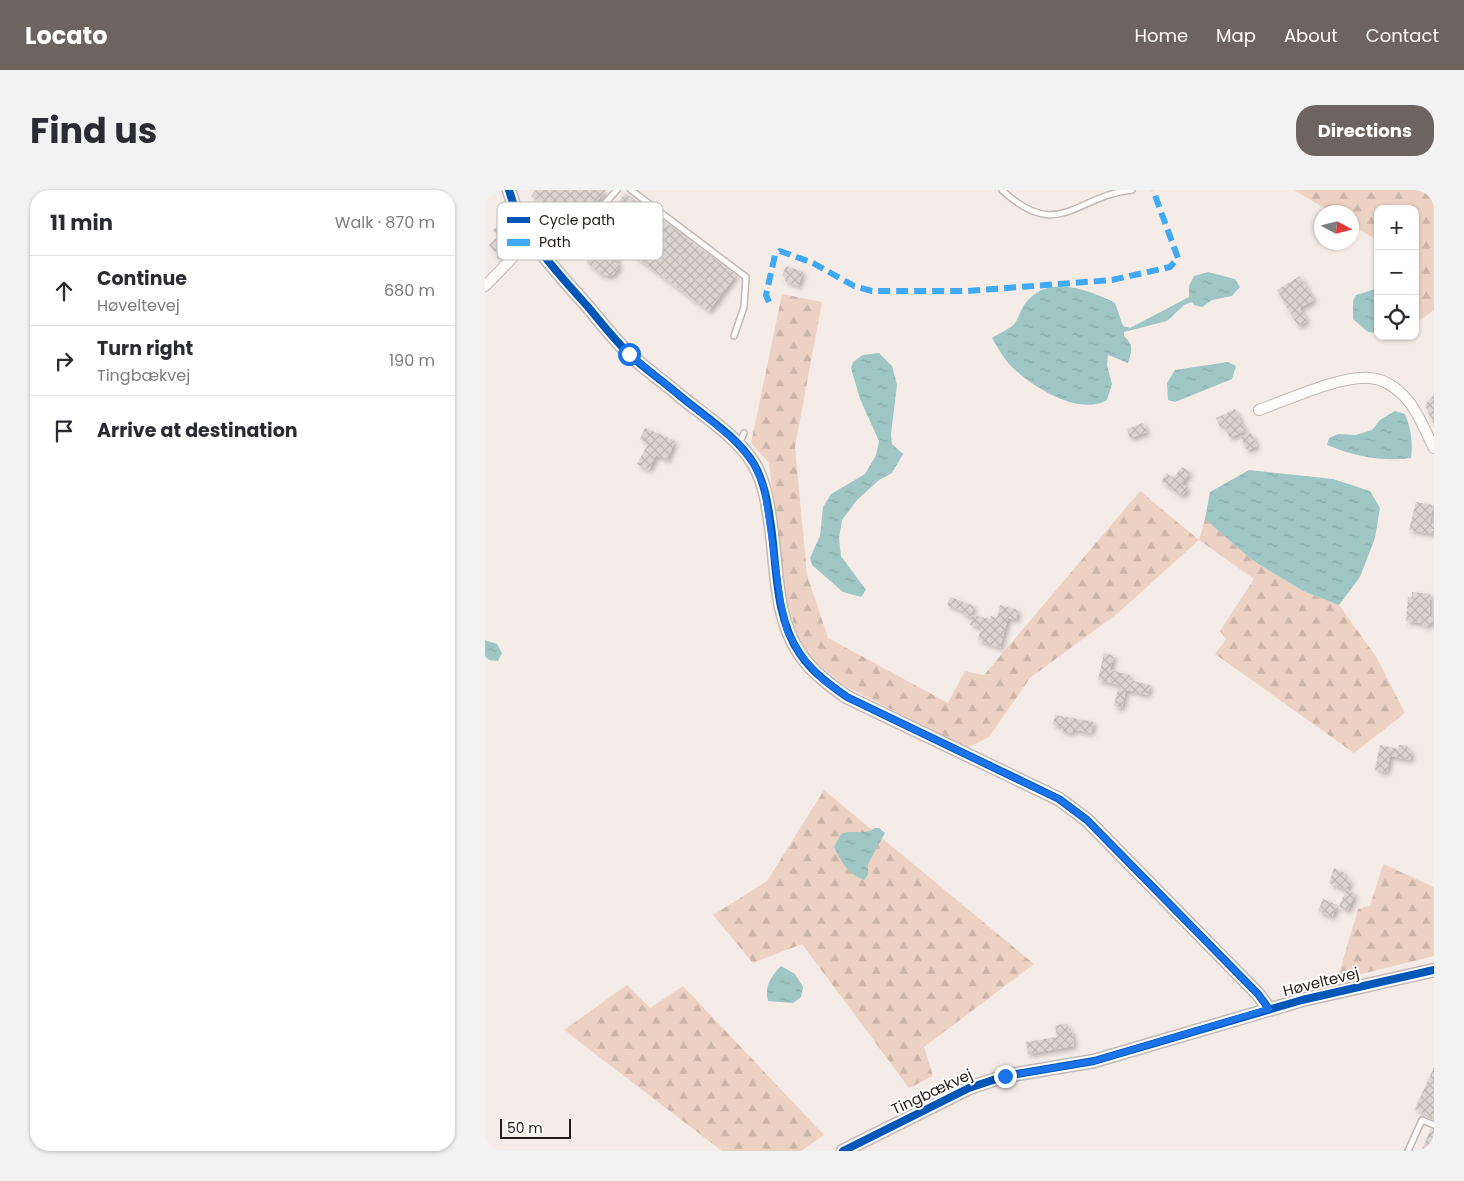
<!DOCTYPE html>
<html lang="en">
<head>
<meta charset="utf-8">
<style>
	body { margin:0; font-family:Poppins,sans-serif; background:#f2f2f3; color:#2b2b33 }
	.controls { position:absolute; right:15px; top:15px; display:grid; overflow:hidden; border-radius:10px; box-shadow:0 1px 4px #0004 }
	.controls button { width:45px; height:45px; display:grid; place-items:center; padding:0; border:0; border-bottom:1px solid #e1e1e2; background:#fff; color:#2b2b33; font:25px sans-serif }
	.compass { position:absolute; left:829px; top:15px; width:45px; height:45px; border-radius:50%; background:#fff; box-shadow:0 1px 4px #0004; rotate:97deg }
	.scale { position:absolute; left:15px; bottom:12px; width:71px; box-sizing:border-box; padding-left:5px; border:2px solid #231b17; border-top:0; font-size:14px; line-height:18px; white-space:nowrap; color:#231b17; -webkit-text-stroke:4px #fff; paint-order:stroke }
	.stop { position:absolute; width:15px; height:15px; margin:-11px; border:4px solid #1a73e8; border-radius:50%; background:#fff }
	.stop.end { background:#1a73e8; border-color:#fff; box-shadow:0 1px 5px #0008 }
	.list { margin:0; padding:0; list-style:none }
	h2 { display:flex; justify-content:space-between; align-items:center; height:65px; margin:0; padding:0 20px; font-size:21px }
	h2 small { font-size:16px; font-weight:400; color:#7c7c81 }
	.list li { display:grid; grid-template-columns:32px 1fr auto; gap:15px; align-items:center; box-sizing:border-box; height:70px; padding:0 20px; border-top:1px solid #e1e1e2 }
	.list b { display:block; font-size:19px; white-space:nowrap }
	.list p { margin:0; font-size:16px; white-space:nowrap; color:#7c7c81 }
	.list em { font-size:16px; font-style:normal; color:#7c7c81 }
	.icon { flex:none; width:28px; height:28px; fill:none; stroke:currentColor; stroke-width:2; stroke-linecap:round; stroke-linejoin:round }
	.map { position:relative; flex:none; width:949px; height:961px; overflow:hidden; border-radius:20px }
	header { display:flex; align-items:center; gap:30px; box-sizing:border-box; height:70px; padding:0 25px; background:#6d6460; color:#fff }
	header strong { font-size:24px }
	nav { display:flex; gap:28px; margin-inline-start:auto; font-size:18px }
	.intro { display:flex; align-items:center; justify-content:space-between; box-sizing:border-box; height:120px; padding:0 30px }
	h1 { margin:0; font-size:35px }
	.button { padding:12px 22px; border-radius:20px; background:#6d6460; color:#fff; font-size:18px; font-weight:700 }
	main { display:flex; gap:30px; padding:0 30px }
	aside { flex:1; background:#fff; border-radius:20px; box-shadow:0 1px 4px #0004 }
	.map>svg:first-child { display:block }
	.forest { fill:url(#forest-firs) }
	.water { fill:url(#water-ripples) }
	.building { fill:url(#building-cross-hatch); filter:url(#shadow) }
	.lines { fill:none; stroke-linecap:round; stroke-linejoin:round }
	.service-casing { stroke:#c1b8b4; stroke-width:8 }
	.minor-casing { stroke:#c1b8b4; stroke-width:12 }
	.tertiary-casing { stroke:#c1b8b4; stroke-width:15 }
	.service { stroke:#fefcfb; stroke-width:5 }
	.minor { stroke:#fefcfb; stroke-width:10 }
	.tertiary { stroke:#fefcfb; stroke-width:12 }
	.quiet { stroke:#3fa9f5; stroke-width:6; stroke-dasharray:12 6; stroke-linecap:butt }
	.cycleway-casing { stroke:#fff; stroke-width:11 }
	.cycleway { stroke:#0057b8; stroke-width:8 }
	.route { stroke:#1a73e8; stroke-width:6 }
	.labels { text-anchor:middle; stroke-width:4; stroke-linejoin:round; paint-order:stroke }
	.street-label { font-size:15px; fill:#231b17; stroke:#fff }
	.key { fill:#fff; stroke:#bdbbb9; stroke-width:1 }
	.key-label { font-size:14px; fill:#231b17 }
</style>
</head>
<body>
<header>
<strong>Locato</strong>
<nav><a>Home</a><a>Map</a><a>About</a><a>Contact</a></nav>
</header>
<div class="intro"><h1>Find us</h1><a class="button">Directions</a></div>
<main>
<aside>
<h2>11 min<small>Walk · 870 m</small></h2>
<ul class="list">
<li><svg class="icon" aria-label="ahead" viewBox="0 0 24 24"><path d="M12 20V5M6 11l6-6 6 6"/></svg><div><b>Continue</b><p>Høveltevej</p></div><em>680 m</em></li>
<li><svg class="icon" aria-label="right" viewBox="0 0 24 24"><path d="M7 20v-9h11M14 6l5 5-5 5"/></svg><div><b>Turn right</b><p>Tingbækvej</p></div><em>190 m</em></li>
<li><svg class="icon" aria-label="arrive" viewBox="0 0 24 24"><path d="M6 21V4h12l-3 4 3 4H6"/></svg><div><b>Arrive at destination</b></div></li>
</ul>
</aside>
<div class="map">
<svg width="949" height="961" viewBox="0 0 949 961">
	<defs>
		<pattern id="forest-firs" width="22" height="20" patternUnits="userSpaceOnUse" patternTransform="scale(1.25)"><rect width="22" height="20" fill="#edd2c4"/><path d="M5 1l3.5 6h-7zM16 11l3.5 6h-7z" fill="#cbb4a8"/></pattern>
		<pattern id="water-ripples" width="26" height="14" patternUnits="userSpaceOnUse" patternTransform="scale(1.25)"><rect width="26" height="14" fill="#9ec6c5"/><path d="M2 4q2-2 4 0t4 0M15 11q2-2 4 0t4 0" fill="none" stroke="#88aaa8"/></pattern>
		<pattern id="building-cross-hatch" width="8" height="8" patternUnits="userSpaceOnUse" patternTransform="scale(1.25)"><rect width="8" height="8" fill="#dcd4cf"/><path d="M0 0l8 8M0 8l8-8" fill="none" stroke="#bcb5b1"/></pattern>
		<filter id="shadow"><feDropShadow dx="3" dy="3" stdDeviation="2.5" flood-color="#0004"/></filter>
	</defs>
	<rect width="100%" height="100%" fill="#f6ece7"/>
	<g class="forest">
		<polygon points="809,0 949,0 949,120 936,130 930,126 930,19 893,19 893,51 867,35 866,22 846,22"/>
		<polygon points="297,104 337,112 310,257 322,385 343,448 463,513 480,481 499,485 655,301 714,350 720,329 767,370 818,401 854,415 892,468 920,523 869,563 730,464 741,449 735,441 769,389 714,350 633,423 545,488 504,547 482,558 360,496 317,461 301,407 284,273 266,253"/>
		<polygon points="339,600 549,774 439,857 448,886 424,898 317,754 268,773 228,725 282,691"/>
		<polygon points="898,674 949,697 949,766 852,790 873,719 885,716"/>
		<polygon points="142,795 165,818 198,796 339,945 316,961 237,961 79,840"/>
	</g>
	<g class="water">
		<path d="M723 82 750 89 755 97 747 106 727 110 717 117 709 115 707 112 699 115 682 131 639 142V146C649 155 647 161 643 173L623 165 622 175 627 194 622 210C593 227 544 195 524 174 517 166 512 156 507 148 514 143 525 139 530 133 536 124 536 116 546 107 569 86 607 101 630 113L638 136 645 138 704 107V96L709 86Z"/>
		<polygon points="893,98 893,143 883,142 868,129 868,111 871,105"/>
		<polygon points="394,163 407,176 412,195 406,244 407,254 418,264 407,283 394,290 372,310 357,330 354,348 356,366 381,400 376,407 358,402 327,375 325,368 335,346 338,317 346,304 380,284 391,265 394,251 375,209 366,178 368,172 378,165"/>
		<polygon points="743,172 751,176 747,189 690,212 683,210 682,193 690,180"/>
		<path d="M910 221 920 224C926 239 928 253 926 268 895 272 869 266 842 255L844 248 853 244 871 245 887 240 895 230Z"/>
		<polygon points="764,280 848,289 885,301 895,318 890,348 875,387 854,415 818,401 767,370 720,329 725,302"/>
		<polygon points="0,450 12,454 17,463 13,471 4,470 0,466"/>
		<path d="M390 638H394L400 643 383 674V684L379 690C364 685 356 672 349 657L356 644C368 639 379 646 390 638Z"/>
		<path d="M296 776 310 784 318 797 316 807 308 813 283 811C279 797 286 786 296 776Z"/>
	</g>
	<g class="building">
		<polygon points="50,0 121,0 90,39 46,6"/>
		<polygon points="140,3 158,16 132,51 115,38"/>
		<polygon points="171,25 251,85 224,121 144,62"/>
		<polygon points="14,35 28,50 32,47 36,51 14,71 11,67 13,65 4,55 13,46 8,40"/>
		<polygon points="111,55 123,55 130,61 134,77 129,84 124,86 115,84 102,72 101,63"/>
		<polygon points="301,76 318,82 313,96 300,91 301,87 297,86"/>
		<polygon points="815,86 829,110 815,118 822,131 813,136 792,100"/>
		<polygon points="949,204 949,235 940,215"/>
		<polygon points="750,219 760,241 745,248 739,235 735,237 731,228"/>
		<polygon points="658,233 662,242 645,248 642,239"/>
		<polygon points="160,238 190,251 182,270 171,265 164,280 152,274 163,254 155,249"/>
		<polygon points="766,243 772,256 762,261 756,247"/>
		<polygon points="697,277 705,282 697,294 703,298 697,306 676,291 682,283 688,288"/>
		<polygon points="931,312 948,315 945,333 949,333 949,344 924,340"/>
		<polygon points="927,402 945,404 945,426 949,431 940,437 937,433 921,431 923,407 927,407"/>
		<polygon points="465,407 489,416 485,427 477,424 478,421 462,415"/>
		<polygon points="515,415 533,420 531,430 523,428 515,458 493,450 496,437 485,435 487,425 505,429 506,426 512,428"/>
		<polygon points="619,463 629,466 625,480 645,485 644,490 665,495 663,505 641,500 637,518 629,516 634,495 613,490"/>
		<polygon points="570,525 609,532 606,543 588,539 587,543 576,541 577,537 568,535"/>
		<polygon points="895,555 913,559 914,555 923,556 922,560 927,561 925,570 905,566 902,582 890,580"/>
		<polygon points="849,678 860,683 859,687 865,690 862,700 844,693"/>
		<polygon points="861,700 870,704 863,720 854,717"/>
		<polygon points="838,709 852,715 847,727 833,721"/>
		<polygon points="583,834 584,842 587,841 589,856 543,864 541,852 572,847 570,835"/>
		<polygon points="949,877 949,928 930,919"/>
		<polygon points="946,939 949,939 949,961 936,961"/>
	</g>
	<g class="lines">
		<defs>
			<g id="service">
				<polyline points="146,0 261,87 259,117 249,146"/>
				<path d="M517 0C573 53 592 5 647 0"/>
				<polyline points="101,34 135,58 169,18"/>
				<polyline points="48,50 91,45 132,0"/>
				<polyline points="254,254 259,243"/>
				<polyline points="923,961 937,930 949,935"/>
			</g>
			<g id="minor">
				<polyline points="0,96 35,60 48,50"/>
				<path d="M774 220C802 210 856 185 885 188 897 189 909 196 918 205 932 219 940 241 949 258"/>
			</g>
			<g id="tertiary">
				<path d="M24 0C36 46 74 84 104 118 117 134 130 150 144 164 160 179 178 191 194 205 219 226 252 246 269 274 280 293 283 315 286 336 292 378 290 428 315 464 327 482 345 495 362 507L574 609 602 630 773 804 784 819"/>
				<polyline points="358,961 484,898 520,886 609,871 817,810 949,780"/>
			</g>
		</defs>
		<use href="#service" class="service-casing"/>
		<use href="#minor" class="minor-casing"/>
		<use href="#tertiary" class="tertiary-casing"/>
		<use href="#service" class="service"/>
		<use href="#minor" class="minor"/>
		<use href="#tertiary" class="tertiary"/>
		<polyline class="quiet" points="284,112 281,105 290,65 295,61 328,73 369,96 387,101 482,101 627,90 685,77 693,68 668,0"/>
		<defs>
			<g id="cycleway">
				<path d="M24 0C36 46 74 84 104 118 117 134 130 150 144 164 160 179 178 191 194 205 219 226 252 246 269 274 280 293 283 315 286 336 292 378 290 428 315 464 327 482 345 495 362 507L574 609 602 630 773 804 784 819"/>
				<polyline points="358,961 484,898 520,886 609,871 817,810 949,780"/>
			</g>
		</defs>
		<use href="#cycleway" class="cycleway-casing"/>
		<use href="#cycleway" class="cycleway"/>
	</g>
	<g class="lines">
		<polyline class="route" points="144,164 254,254 269,274 279,297 296,413 302,441 315,464 337,489 362,507 574,609 602,630 773,804 784,819 609,871 520,886"/>
	</g>
	<g class="labels">
		<g class="street-label">
			<text transform="translate(836 792) rotate(-14)" y="5">Høveltevej</text>
			<text transform="translate(447 902) rotate(-25)" y="5">Tingbækvej</text>
		</g>
	</g>
	<rect x="12" y="12" width="166" height="58" rx="8" class="key"/>
	<rect x="22" y="27" width="23" height="6" fill="#0057b8"/>
	<rect x="22" y="49" width="23" height="7" fill="#3fa9f5"/>
	<g class="key-label">
		<text x="54" y="35">Cycle path</text>
		<text x="54" y="57">Path</text>
	</g>
</svg>
<div class="controls">
<button>+</button>
<button>−</button>
<button><svg class="icon" aria-label="locate" viewBox="0 0 24 24"><circle cx="12" cy="12" r="6"/><path d="M12 2v4M12 18v4M2 12h4M18 12h4"/></svg></button>
</div>
<svg class="compass" viewBox="-18 -18 36 36"><path d="M0-13l5 13h-10z" fill="#e53935"/><path d="M0 13l5-13h-10z" fill="#7c7c81"/></svg>
<div class="scale">50 m</div>
<div class="stop" style="left:144px;top:164px"></div>
<div class="stop end" style="left:520px;top:886px"></div>
</div>
</main>
</body>
</html>
